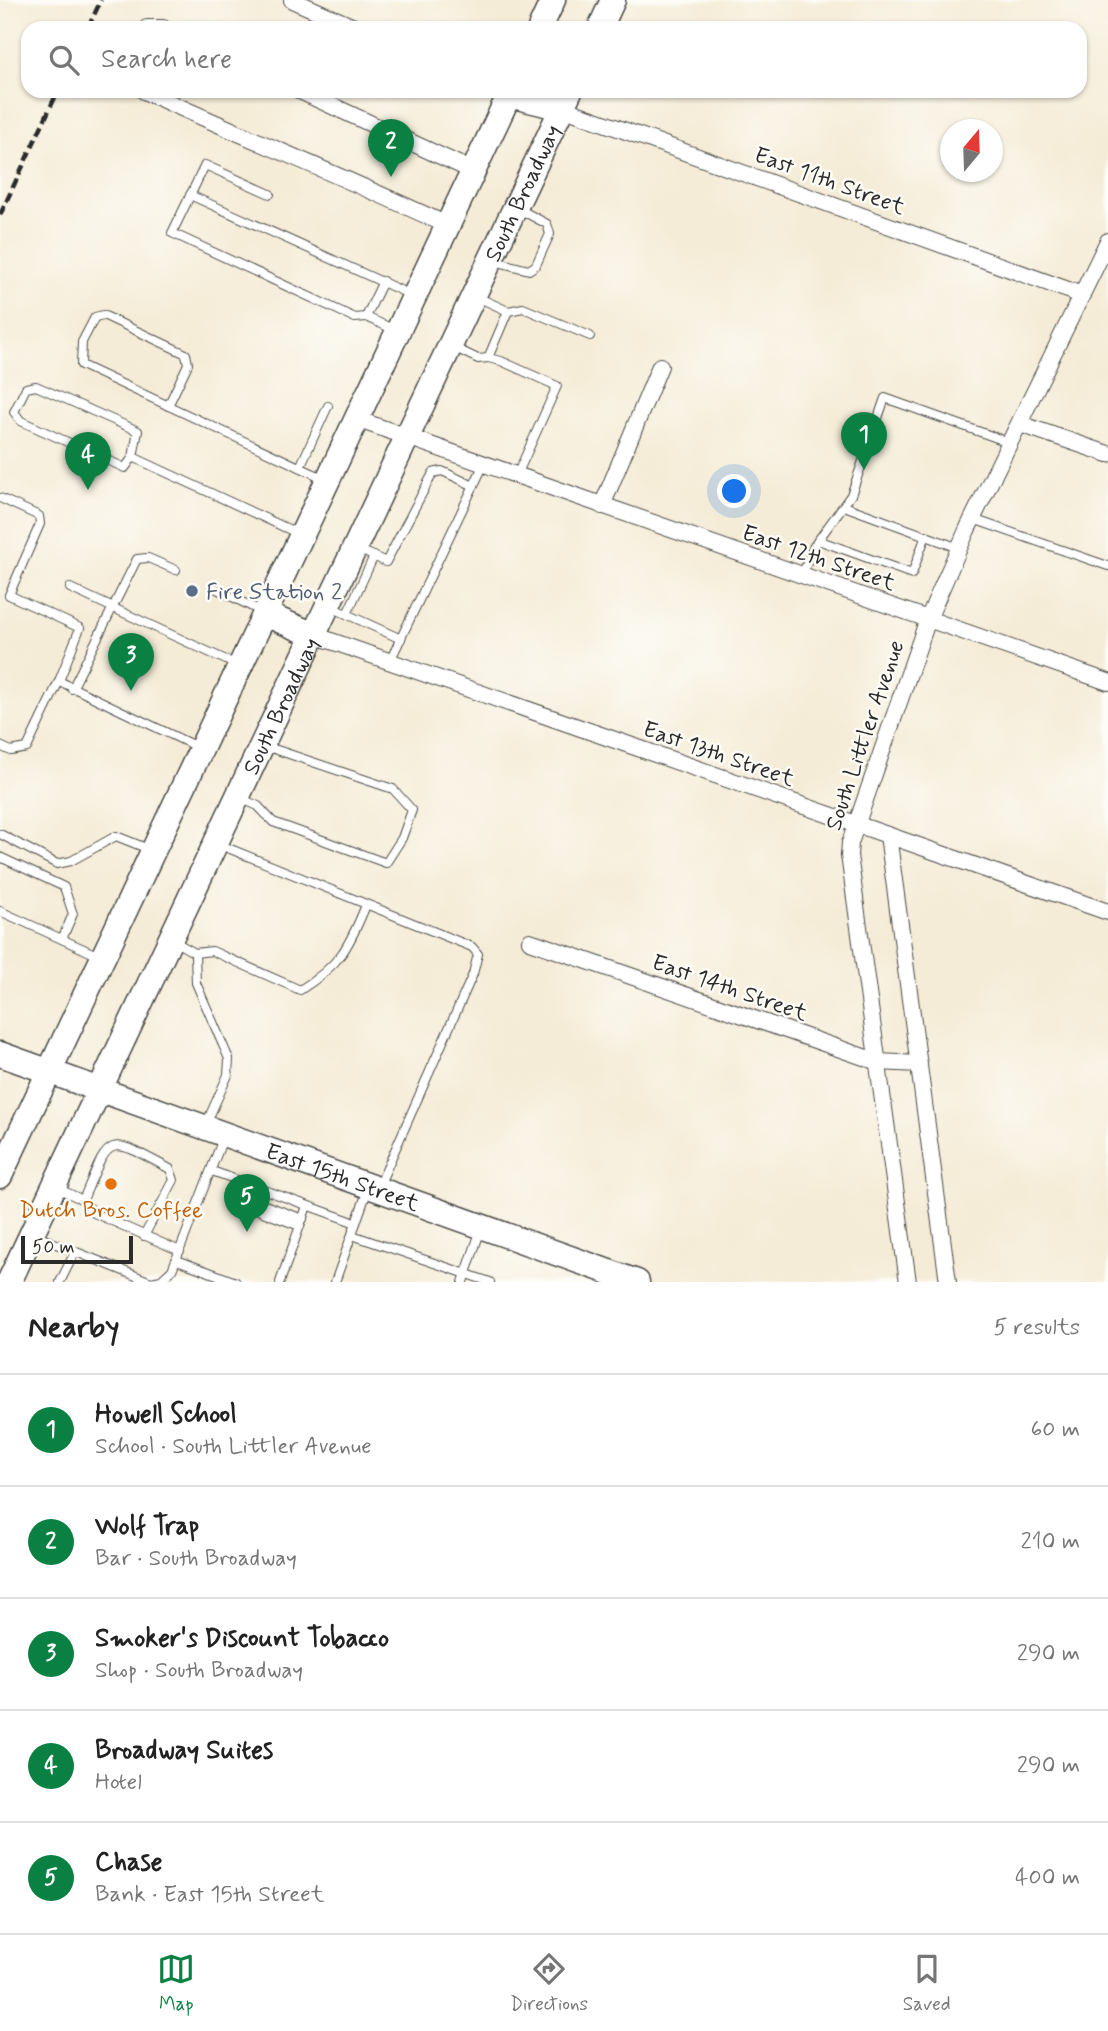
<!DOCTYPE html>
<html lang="en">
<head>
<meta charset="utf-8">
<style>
	body { margin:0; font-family:Mynerve,sans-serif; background:#f6f6f6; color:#222 }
	.compass { position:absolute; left:940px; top:119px; width:63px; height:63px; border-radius:50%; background:#fff; box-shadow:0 2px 5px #0004; rotate:19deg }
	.scale { position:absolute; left:21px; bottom:18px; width:112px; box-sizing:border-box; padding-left:7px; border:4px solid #2b2b2b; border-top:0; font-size:19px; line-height:24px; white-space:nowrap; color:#2b2b2b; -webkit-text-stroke:5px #fdfcf7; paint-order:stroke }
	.you { position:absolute; left:735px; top:492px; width:24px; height:24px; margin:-18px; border:5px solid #fff; border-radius:50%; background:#1a73e8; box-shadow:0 0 0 10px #1a73e833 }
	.badge { display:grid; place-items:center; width:46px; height:46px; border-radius:50%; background:#0b8043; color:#fff; font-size:23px; font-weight:700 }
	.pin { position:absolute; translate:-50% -58px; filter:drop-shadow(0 2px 4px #0008) }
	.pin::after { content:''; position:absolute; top:37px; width:24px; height:21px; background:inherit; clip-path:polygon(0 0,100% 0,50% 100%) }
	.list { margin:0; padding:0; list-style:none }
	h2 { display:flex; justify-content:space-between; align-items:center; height:91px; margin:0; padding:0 28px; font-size:30px }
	h2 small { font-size:23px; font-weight:400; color:#767676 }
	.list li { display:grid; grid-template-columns:46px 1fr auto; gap:21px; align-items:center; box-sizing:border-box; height:112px; padding:0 28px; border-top:2px solid #e0e0e0 }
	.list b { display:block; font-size:26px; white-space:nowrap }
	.list p { margin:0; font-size:23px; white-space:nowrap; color:#767676 }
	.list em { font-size:23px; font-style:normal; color:#767676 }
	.icon { flex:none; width:38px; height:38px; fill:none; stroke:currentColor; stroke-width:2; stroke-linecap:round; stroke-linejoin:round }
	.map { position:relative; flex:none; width:1108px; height:1282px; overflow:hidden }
	.search { position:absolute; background:#fff; box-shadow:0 2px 5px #0004; left:21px; right:21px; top:21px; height:77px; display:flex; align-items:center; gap:18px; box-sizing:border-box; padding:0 24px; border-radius:21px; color:#767676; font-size:26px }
	.sheet { height:651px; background:#fff }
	nav { display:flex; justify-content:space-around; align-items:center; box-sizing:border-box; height:98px; border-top:2px solid #e0e0e0; background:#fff; font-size:19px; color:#767676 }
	nav a { display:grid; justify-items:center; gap:4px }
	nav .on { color:#0b8043 }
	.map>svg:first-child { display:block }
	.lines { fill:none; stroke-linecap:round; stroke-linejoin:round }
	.lane-casing { stroke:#494845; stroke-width:10 }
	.street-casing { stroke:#494845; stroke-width:18 }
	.primary-casing { stroke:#494845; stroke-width:27 }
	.lane { stroke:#fff; stroke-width:8 }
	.street { stroke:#fff; stroke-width:16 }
	.primary { stroke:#fff; stroke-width:24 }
	.rail { stroke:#2b2b2b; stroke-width:4.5; stroke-dasharray:10 5; stroke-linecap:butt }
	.service-dot { fill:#5c6f8a; stroke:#fdfcf7; stroke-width:2.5 }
	.food-dot { fill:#e8710a; stroke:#fdfcf7; stroke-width:2.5 }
	.labels { text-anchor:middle; stroke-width:5; stroke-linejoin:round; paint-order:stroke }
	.street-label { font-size:23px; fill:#2b2b2b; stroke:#fdfcf7 }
	.service-label { font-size:23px; fill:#4e5e75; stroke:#fdfcf7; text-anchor:start }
	.food-label { font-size:23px; fill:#c56008; stroke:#fdfcf7 }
</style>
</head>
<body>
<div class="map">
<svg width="1108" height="1282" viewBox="0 0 1108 1282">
	<rect width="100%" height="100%" fill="#fdfcf7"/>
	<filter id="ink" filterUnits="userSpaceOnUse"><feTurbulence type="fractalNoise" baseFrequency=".0143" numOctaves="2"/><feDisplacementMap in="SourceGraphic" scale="14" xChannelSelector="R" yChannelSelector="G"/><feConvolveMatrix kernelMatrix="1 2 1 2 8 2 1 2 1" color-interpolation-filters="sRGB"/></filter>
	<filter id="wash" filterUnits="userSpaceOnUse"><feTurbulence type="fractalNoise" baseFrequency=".00686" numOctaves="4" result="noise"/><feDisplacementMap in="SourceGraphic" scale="28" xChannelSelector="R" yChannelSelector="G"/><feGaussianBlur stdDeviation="1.57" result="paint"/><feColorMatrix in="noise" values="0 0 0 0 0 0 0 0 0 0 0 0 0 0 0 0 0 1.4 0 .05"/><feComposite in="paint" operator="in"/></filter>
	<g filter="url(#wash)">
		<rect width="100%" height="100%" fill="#f5ecd7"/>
	</g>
	<g filter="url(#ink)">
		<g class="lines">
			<defs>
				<g id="lane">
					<polyline points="270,194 205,165 172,233 355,318 366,317"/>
					<polyline points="190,195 411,295"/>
					<polyline points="494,261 529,270 536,265 550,234 547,224 517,208"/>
					<polyline points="383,281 366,317 395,330"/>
					<polyline points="508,311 523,308 590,336"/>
					<polyline points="453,347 478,359 488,358 508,311 477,297"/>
					<polyline points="488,358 501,361 557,386 517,475"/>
					<polyline points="168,406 188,364 186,354 103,315 95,317 82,342 81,365 325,479"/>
					<polyline points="133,457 138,431 36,386 26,388 14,412 21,421 125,468 133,457 299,534"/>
					<polyline points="300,467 328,406"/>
					<polyline points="0,498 39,516 40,524 9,595 80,628 59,681 199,748"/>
					<polyline points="844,506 959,548"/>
					<polyline points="973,519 1108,566"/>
					<polyline points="818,540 912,574 926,535"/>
					<polyline points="358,549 386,562 433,473 442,471 474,486"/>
					<polyline points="802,575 814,546 851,495 885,398 1011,443"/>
					<polyline points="70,588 239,666"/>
					<polyline points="215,588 262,612"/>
					<polyline points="331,607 401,639"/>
					<polyline points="347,614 374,556"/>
					<polyline points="390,661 484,464"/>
					<polyline points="72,689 137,559 148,558 176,570"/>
					<polyline points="0,746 11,751 27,748 59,681"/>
					<polyline points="240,798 258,806 273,822 386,863 402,838 412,810 393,789 265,746"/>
					<polyline points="0,834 57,864 71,861 116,836 151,850"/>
					<polyline points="218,844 472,947 478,954 473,974 379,1186"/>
					<polyline points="0,857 64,887 73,914 62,939"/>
					<polyline points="0,911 99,956"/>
					<path d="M172 940 195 953 212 951 300 990C340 965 349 947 366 905"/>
					<polyline points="195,953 196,983 229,1059 228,1075 206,1124"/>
					<polyline points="212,1171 356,1223"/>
					<polyline points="242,1182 242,1192 252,1201"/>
					<polyline points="57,1188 83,1200 94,1213 180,1251"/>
					<polyline points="242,1192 243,1205 250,1208"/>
					<path d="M83 1200C111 1134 106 1135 170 1169L174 1180 144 1236"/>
					<polyline points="262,1204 303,1219"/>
					<polyline points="260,1211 300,1226"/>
					<polyline points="34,1235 151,1282 161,1280 172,1270 224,1136"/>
					<polyline points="352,1235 490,1282"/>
					<polyline points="177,1260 236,1282"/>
					<polyline points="60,1282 75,1252"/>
					<polyline points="280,1282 307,1206"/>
					<polyline points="335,1282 368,1189"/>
					<polyline points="463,1282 481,1229"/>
				</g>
				<g id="street">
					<polyline points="292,0 356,28"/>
					<polyline points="147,28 163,28"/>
					<path d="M144 91C244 137 347 178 447 225"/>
					<polyline points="300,91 473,171"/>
					<polyline points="562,108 1082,295"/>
					<polyline points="356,419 1108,682"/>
					<polyline points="1020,424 1108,454"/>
					<polyline points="602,506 660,366"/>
					<polyline points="314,635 1108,912"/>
					<polyline points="888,835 948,1282"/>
					<polyline points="530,941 878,1062 919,1064"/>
					<polyline points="908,1282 849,855 850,843 928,619 967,530 1108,241"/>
				</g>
				<g id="primary">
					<polyline points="540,28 553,0"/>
					<polyline points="600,28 613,0"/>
					<polyline points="509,95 562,108"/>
					<polyline points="265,614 314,635"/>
					<path id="s1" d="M0 1054 637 1282"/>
					<polyline points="0,1176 511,91"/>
					<path id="s2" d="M9 1282 570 91"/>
				</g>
			</defs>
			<use href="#lane" class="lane-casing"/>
			<use href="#street" class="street-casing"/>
			<use href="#primary" class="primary-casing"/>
			<use href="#lane" class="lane"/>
			<use href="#street" class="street"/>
			<use href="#primary" class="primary"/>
			<g class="rail">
				<polyline points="88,28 101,0"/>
				<polyline points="0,215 58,91"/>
			</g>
		</g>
	</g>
	<circle class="service-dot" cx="192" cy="591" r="7"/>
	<circle class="food-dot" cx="111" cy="1184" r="7"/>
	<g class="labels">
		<g class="street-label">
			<text transform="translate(830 180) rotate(20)" y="8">East 11th Street</text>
			<text dy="8" stroke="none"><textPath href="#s2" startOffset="1204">South Broadway</textPath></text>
			<text transform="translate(819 557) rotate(19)" y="8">East 12th Street</text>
			<text dy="8" stroke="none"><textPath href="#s2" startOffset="637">South Broadway</textPath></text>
			<text transform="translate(864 735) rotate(-71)" y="8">South Littler Avenue</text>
			<text transform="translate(719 753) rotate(19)" y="8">East 13th Street</text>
			<text transform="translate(730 987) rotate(19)" y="8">East 14th Street</text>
			<text dy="8" stroke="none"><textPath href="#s1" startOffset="364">East 15th Street</textPath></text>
		</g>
		<g class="service-label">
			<text x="206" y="599">Fire Station 2</text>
		</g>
		<g class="food-label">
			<text x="111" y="1217">Dutch Bros. Coffee</text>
		</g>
	</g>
</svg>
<svg class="compass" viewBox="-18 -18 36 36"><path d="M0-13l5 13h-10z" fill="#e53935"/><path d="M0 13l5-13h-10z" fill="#767676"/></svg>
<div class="scale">50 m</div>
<div class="you"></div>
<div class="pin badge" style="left:864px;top:470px">1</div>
<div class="pin badge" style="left:391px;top:177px">2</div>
<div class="pin badge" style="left:131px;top:691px">3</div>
<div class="pin badge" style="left:88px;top:490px">4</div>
<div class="pin badge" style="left:247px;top:1232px">5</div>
<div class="search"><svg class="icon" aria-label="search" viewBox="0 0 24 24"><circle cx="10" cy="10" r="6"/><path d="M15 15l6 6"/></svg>Search here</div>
</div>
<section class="sheet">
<h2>Nearby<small>5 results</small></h2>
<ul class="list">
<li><span class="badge">1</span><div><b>Howell School</b><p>School · South Littler Avenue</p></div><em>60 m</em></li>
<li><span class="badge">2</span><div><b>Wolf Trap</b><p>Bar · South Broadway</p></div><em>210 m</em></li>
<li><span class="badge">3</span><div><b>Smoker's Discount Tobacco</b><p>Shop · South Broadway</p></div><em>290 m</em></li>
<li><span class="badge">4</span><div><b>Broadway Suites</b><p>Hotel</p></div><em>290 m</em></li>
<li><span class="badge">5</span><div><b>Chase</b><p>Bank · East 15th Street</p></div><em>400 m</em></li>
</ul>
</section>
<nav>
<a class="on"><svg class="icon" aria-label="map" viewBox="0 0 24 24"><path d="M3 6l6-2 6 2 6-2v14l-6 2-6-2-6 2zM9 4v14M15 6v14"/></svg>Map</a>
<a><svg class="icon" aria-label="directions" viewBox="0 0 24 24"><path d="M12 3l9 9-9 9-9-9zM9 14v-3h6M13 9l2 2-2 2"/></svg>Directions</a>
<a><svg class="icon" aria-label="saved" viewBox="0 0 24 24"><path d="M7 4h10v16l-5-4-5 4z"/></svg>Saved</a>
</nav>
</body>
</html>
